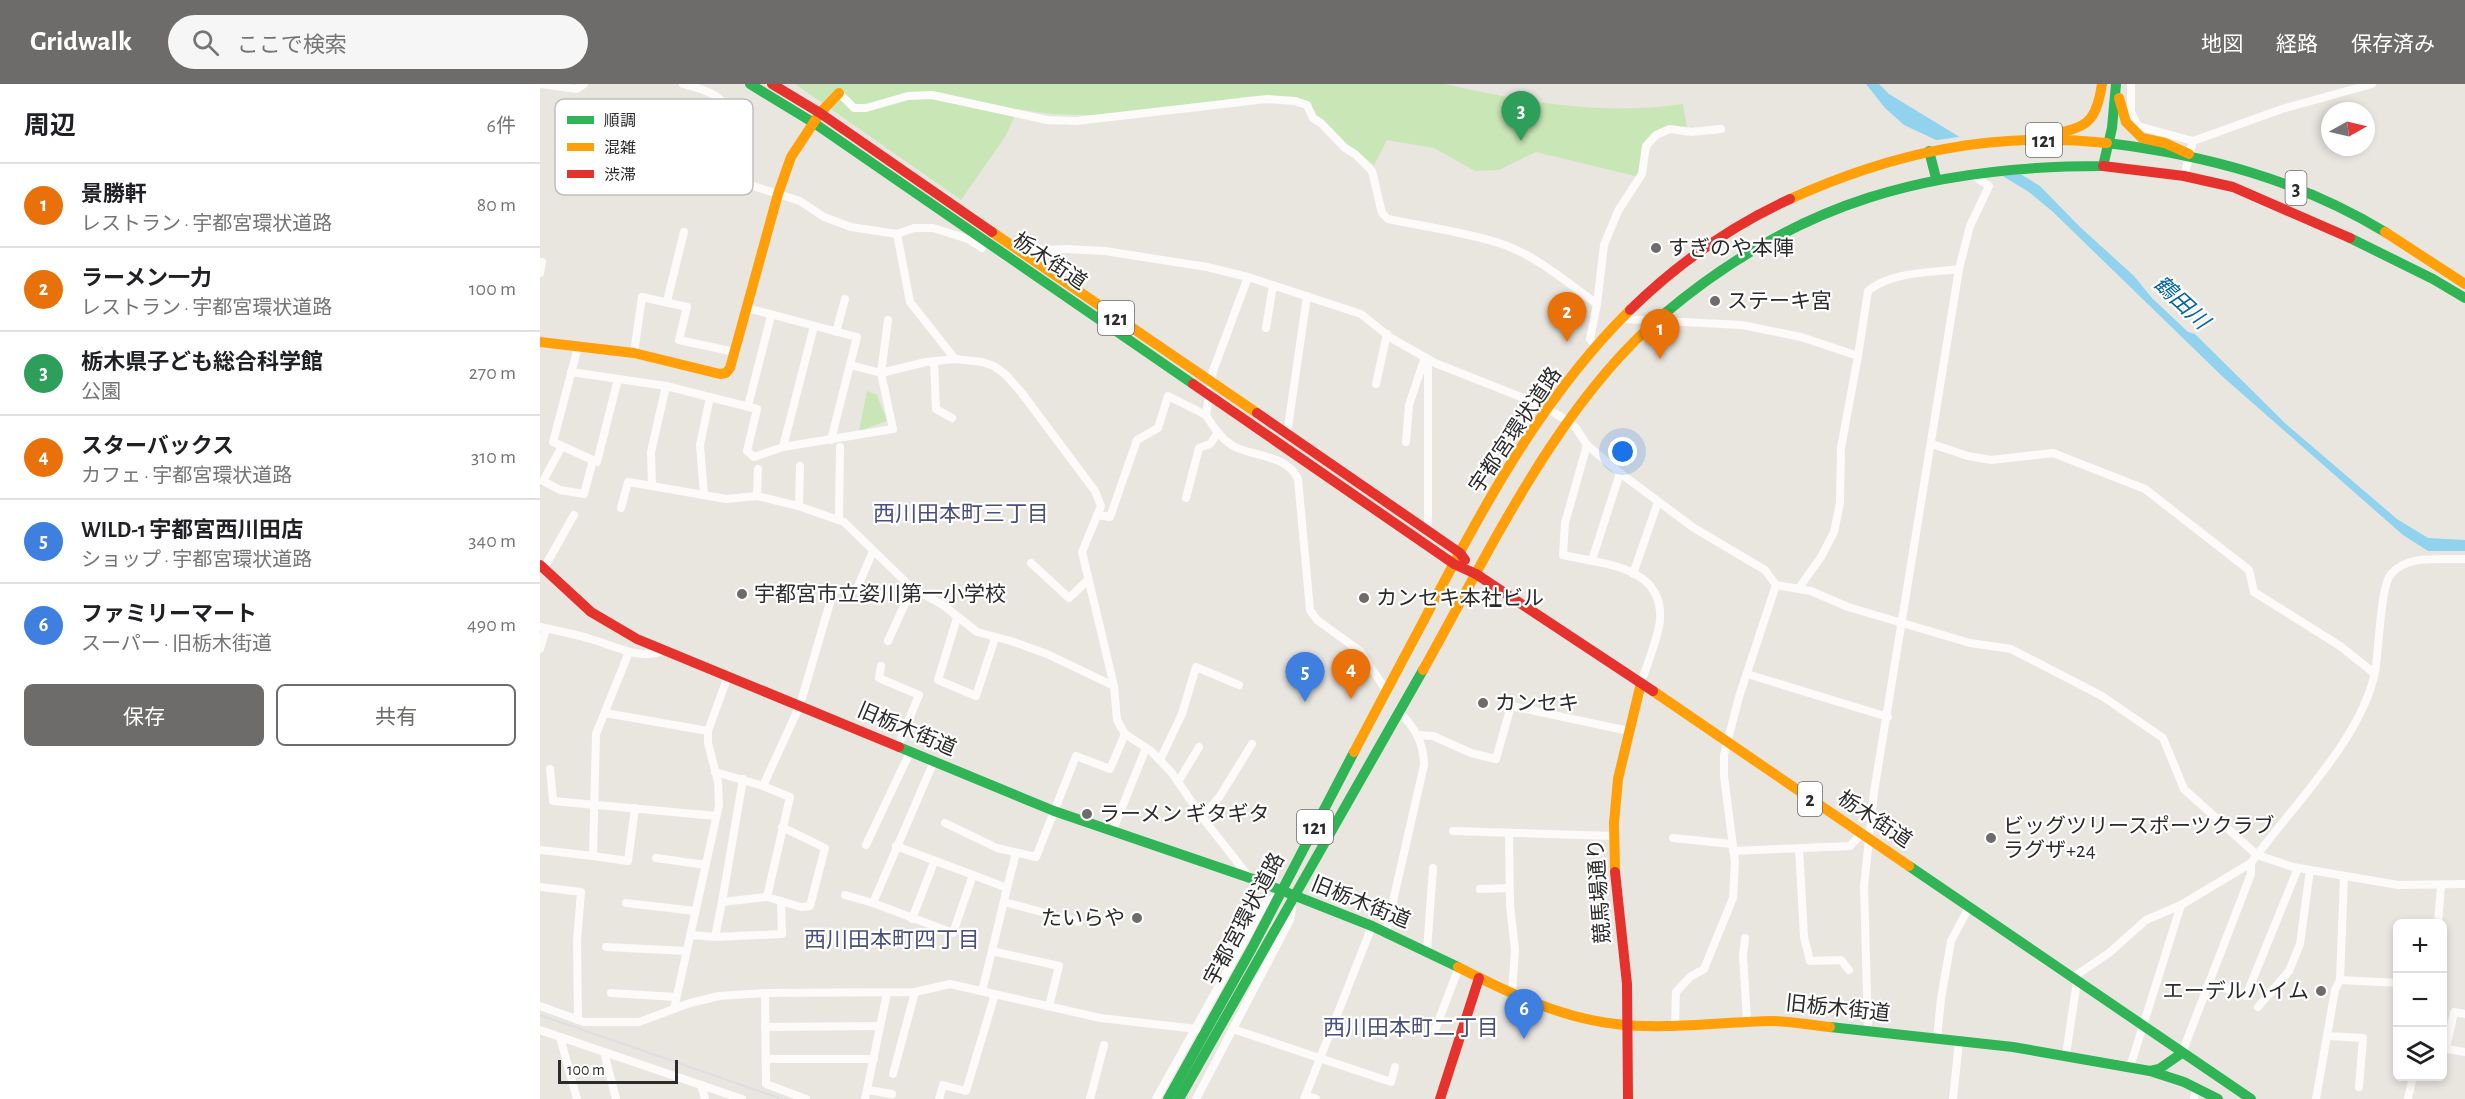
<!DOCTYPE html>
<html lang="ja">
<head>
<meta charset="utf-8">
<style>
	body { margin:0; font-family:"Alegreya Sans","Noto Sans JP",sans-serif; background:#f6f6f6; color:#202124 }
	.controls { position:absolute; right:18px; bottom:18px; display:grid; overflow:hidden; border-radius:9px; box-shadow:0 3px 9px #0003 }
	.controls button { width:54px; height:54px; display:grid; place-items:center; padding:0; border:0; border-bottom:2px solid #e0e0e0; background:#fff; color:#202124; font:30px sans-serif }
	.compass { position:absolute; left:1781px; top:18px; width:54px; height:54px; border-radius:50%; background:#fff; box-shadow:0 3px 9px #0003; rotate:82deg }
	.scale { position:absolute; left:18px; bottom:15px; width:120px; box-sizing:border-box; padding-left:6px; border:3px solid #2b2b2b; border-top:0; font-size:16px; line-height:21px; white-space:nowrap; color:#2b2b2b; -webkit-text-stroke:4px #fff; paint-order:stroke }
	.you { position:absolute; left:1083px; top:368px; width:21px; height:21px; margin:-15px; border:4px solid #fff; border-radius:50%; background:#1a73e8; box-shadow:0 0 0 9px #1a73e833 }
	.badge { display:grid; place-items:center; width:39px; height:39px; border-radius:50%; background:#6e6c6a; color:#fff; font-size:20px; font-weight:700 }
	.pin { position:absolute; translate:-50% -50px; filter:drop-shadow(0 2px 3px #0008) }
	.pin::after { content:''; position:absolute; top:32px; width:21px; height:18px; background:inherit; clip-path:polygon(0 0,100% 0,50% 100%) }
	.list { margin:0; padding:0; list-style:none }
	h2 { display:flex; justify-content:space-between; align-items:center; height:78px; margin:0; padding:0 24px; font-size:26px }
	h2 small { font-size:20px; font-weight:400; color:#757577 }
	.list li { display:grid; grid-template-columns:39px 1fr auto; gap:18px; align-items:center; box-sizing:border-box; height:84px; padding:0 24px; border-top:2px solid #e0e0e0 }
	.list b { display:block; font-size:22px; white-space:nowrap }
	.list p { margin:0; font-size:20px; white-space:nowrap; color:#757577 }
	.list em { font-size:20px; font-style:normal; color:#757577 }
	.actions { display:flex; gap:12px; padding:18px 24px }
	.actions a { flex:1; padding:14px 0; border:2px solid #6e6c6a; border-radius:9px; text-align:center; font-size:21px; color:#6e6c6a }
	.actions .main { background:#6e6c6a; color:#fff }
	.icon { flex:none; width:33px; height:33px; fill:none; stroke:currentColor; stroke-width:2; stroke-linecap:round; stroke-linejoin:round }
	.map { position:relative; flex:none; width:1925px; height:1015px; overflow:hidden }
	header { display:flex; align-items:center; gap:36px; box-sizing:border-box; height:84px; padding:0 30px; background:#6e6c6a; color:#fff }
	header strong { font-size:28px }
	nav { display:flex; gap:33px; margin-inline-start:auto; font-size:21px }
	.search { width:420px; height:54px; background:#f6f6f6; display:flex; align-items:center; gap:15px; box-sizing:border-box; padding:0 21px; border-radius:33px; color:#757577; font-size:22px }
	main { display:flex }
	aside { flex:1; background:#fff }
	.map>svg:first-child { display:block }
	.green { fill:#c9e6b7 }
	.water { fill:#91d2ee }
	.pier { fill:#e9e6e0 }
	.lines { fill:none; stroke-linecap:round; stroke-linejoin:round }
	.street { stroke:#fcfbfa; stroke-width:8 }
	.fast { stroke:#30b455; stroke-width:10 }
	.slow { stroke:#ff9f0a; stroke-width:10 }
	.jam { stroke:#e5322d; stroke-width:10 }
	.rail { stroke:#dededf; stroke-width:2 }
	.poi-dot { fill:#6e6c6a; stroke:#fff; stroke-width:2 }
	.labels { text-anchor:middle; stroke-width:4.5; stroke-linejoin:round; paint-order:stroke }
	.shield { fill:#fff; stroke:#6b6b6b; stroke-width:1.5 }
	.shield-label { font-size:20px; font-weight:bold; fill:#2b2b2b }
	.poi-label { font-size:21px; fill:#2b2b2b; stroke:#fff; text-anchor:start }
	.street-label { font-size:21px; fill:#2b2b2b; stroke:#fff }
	.water-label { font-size:22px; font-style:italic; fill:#0766a2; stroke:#fff }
	.neighbourhood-label { font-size:22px; fill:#49507e; stroke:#fff }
	.key { fill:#fff; stroke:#bfbfbf; stroke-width:1.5 }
	.key-label { font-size:16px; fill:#2b2b2b }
</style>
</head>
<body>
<header>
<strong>Gridwalk</strong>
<div class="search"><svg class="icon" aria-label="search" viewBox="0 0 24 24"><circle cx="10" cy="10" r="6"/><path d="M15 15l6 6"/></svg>ここで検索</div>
<nav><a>地図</a><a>経路</a><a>保存済み</a></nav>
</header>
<main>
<aside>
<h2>周辺<small>6件</small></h2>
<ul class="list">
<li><span class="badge" style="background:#e8710a">1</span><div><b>景勝軒</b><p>レストラン · 宇都宮環状道路</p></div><em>80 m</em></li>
<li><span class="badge" style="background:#e8710a">2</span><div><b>ラーメン一力</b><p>レストラン · 宇都宮環状道路</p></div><em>100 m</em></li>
<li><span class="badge" style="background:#2e9e5b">3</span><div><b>栃木県子ども総合科学館</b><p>公園</p></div><em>270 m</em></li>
<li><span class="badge" style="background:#e8710a">4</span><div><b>スターバックス</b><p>カフェ · 宇都宮環状道路</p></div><em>310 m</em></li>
<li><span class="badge" style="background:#3f7fe0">5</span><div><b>WILD-1 宇都宮西川田店</b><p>ショップ · 宇都宮環状道路</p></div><em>340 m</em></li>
<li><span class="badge" style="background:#3f7fe0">6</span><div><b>ファミリーマート</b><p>スーパー · 旧栃木街道</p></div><em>490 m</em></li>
</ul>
<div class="actions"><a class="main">保存</a><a>共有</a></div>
</aside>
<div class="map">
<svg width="1925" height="1015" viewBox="0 0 1925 1015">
	<rect width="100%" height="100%" fill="#e9e6e0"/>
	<g class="green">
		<path d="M255 0H905C986 18 1060 32 1143 20L1147 44 1130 42 1113 50 1099 93 996 68 959 86 935 87 894 64 847 56 834 81C811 61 781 48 770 18 729 6 693 15 652 21 594 29 536 37 478 25L465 53 421 116Z"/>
		<polygon points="327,307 337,311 347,337 319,347"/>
	</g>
	<polygon class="water" points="1326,0 1339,0 1349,10 1500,102 1540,143 1594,192 1612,214 1648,248 1655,250 1746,340 1857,435 1888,454 1925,456 1925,467 1888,467 1863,451 1683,293 1513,128 1489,108 1428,71 1364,41 1345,24"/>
	<polygon class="pier" points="1425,52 1486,90 1456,92 1391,57"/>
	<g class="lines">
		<g class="street">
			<polyline points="0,0 37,5 44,0"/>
			<path d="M143 0C157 4 177 8 186 22L178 80 184 90 194 96 260 117 284 133 311 143 357 150 374 144H393L428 155 442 164"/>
			<polyline points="1591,0 1591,28 1598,42 1653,57"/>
			<path d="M299 9 314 24H326L368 12 392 11 507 36 536 37 727 15 755 17 767 21 773 34 781 39 805 64 815 70 832 87 842 129 848 135C886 143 926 148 962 160 997 172 1028 199 1057 220L1050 255 1057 263"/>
			<polyline points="1644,92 1653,57 1742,25 1832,0"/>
			<polyline points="357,150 370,218 415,275"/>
			<polyline points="483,167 526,165 565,167 667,183 708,193 821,230 851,254 895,279 1001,321 1028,337 1036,344 1047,361 1080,389 1154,444 1225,486 1236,501 1271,507 1308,523 1430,559 1471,565 1562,612 1623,654 1644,705 1717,771 1753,783 1858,801 1925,800"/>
			<polyline points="0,178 2,178 0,189"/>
			<path d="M708 193 673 287 666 331C674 344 682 356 695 363 716 373 747 371 758 395L770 526 777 536 820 567 846 606"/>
			<polyline points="127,217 144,148"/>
			<polyline points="1057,220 1064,161 1078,127 1102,90 1106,62 1116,51 1130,45 1151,48 1181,45"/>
			<polyline points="207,224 317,253 291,356"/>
			<polyline points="1083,235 1202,241 1261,253 1318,272 1301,364 1300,419 1294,448 1281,473 1259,504"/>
			<polyline points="726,244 733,201"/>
			<polyline points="296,248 305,215"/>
			<polyline points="38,263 13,358 57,378 78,295"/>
			<polyline points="94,269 102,213 147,223 139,256 195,268"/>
			<path d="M1318 272 1328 207C1352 187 1390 189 1419 185"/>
			<polyline points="888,275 888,447"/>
			<polyline points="394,277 396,325 412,334"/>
			<polyline points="310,281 341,289 386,278 415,275 442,278 454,282 466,291 481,308 555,407 561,422 542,468 574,602 577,636 585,650 611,667 632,689 662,733 709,793"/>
			<polyline points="31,288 126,302 217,325 207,367 214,373 243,363 353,345 341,289 348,236"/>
			<polyline points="836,300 847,250"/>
			<polyline points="126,302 111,368 112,402 186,415 217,412 258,422 304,438 372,504 403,521 437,548 471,557 507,570 574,602"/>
			<polyline points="208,322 231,232"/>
			<polyline points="747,350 767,212"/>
			<polyline points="866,358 869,321 885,273"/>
			<polyline points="1392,360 1428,372 1451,376 1513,369 1605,405 1709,486 1714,508 1800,562 1834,589"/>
			<path d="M1047 361 1025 439 1023 471C1061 480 1124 481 1120 536 1118 555 1107 580 1101 599"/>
			<polyline points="22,362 3,397 20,406 44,410 53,376"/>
			<polyline points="243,363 274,242"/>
			<polyline points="164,411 160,361 170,313"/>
			<polyline points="217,412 218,385"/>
			<polyline points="646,414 659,364 670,360 678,349"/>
			<polyline points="259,422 260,382"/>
			<polyline points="81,424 88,398 112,402"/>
			<polyline points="557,431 570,433 597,356 618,344 628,312 666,331"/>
			<polyline points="299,436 300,363"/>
			<polyline points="1052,476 1080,389"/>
			<polyline points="491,479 529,514 547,497"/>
			<polyline points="4,484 34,431"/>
			<polyline points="1093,490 1118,418"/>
			<polyline points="417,534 398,596 436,612 455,554"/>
			<path d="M0 543C17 547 35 550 51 555 73 561 102 578 124 566"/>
			<polyline points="348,557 372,504"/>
			<polyline points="0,565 6,545"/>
			<polyline points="341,582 339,594 379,611 358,662"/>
			<polyline points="1207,590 1348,633"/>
			<polyline points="65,629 168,647"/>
			<polyline points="877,651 893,652 931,669 956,675 971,622 1089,647"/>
			<polyline points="620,676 642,630 656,583 699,601"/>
			<polyline points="10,685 13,717 176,732"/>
			<polyline points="175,688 223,702 260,621 294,505 316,507 333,467"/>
			<polyline points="203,695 182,818 227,813"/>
			<polyline points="638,698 659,663"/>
			<polyline points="223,702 250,713 227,813 261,823 270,822 285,764 242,743"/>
			<polyline points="662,733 680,712 712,660"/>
			<polyline points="405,739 457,764 496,773 536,672 570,685 585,650"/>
			<polyline points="913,747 1074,752"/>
			<polyline points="572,748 606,664"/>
			<polyline points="969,749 970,821 975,866 972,910"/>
			<polyline points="1133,754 1192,760"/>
			<polyline points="326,761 370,668"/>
			<polyline points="356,762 433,791 413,849 333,819 394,677"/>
			<polyline points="1259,764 1264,853 1270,877 1301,876 1309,886"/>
			<polyline points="0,766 53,772 56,650 89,568"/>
			<polyline points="1193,767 1310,762 1321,750"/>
			<polyline points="53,772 88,777 95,724"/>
			<polyline points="116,774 166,781"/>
			<polyline points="433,791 467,804 452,867 519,882 509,922"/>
			<polyline points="0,803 41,808 37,857 38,936"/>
			<polyline points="467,804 476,769"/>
			<polyline points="940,805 969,804"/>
			<polyline points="305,811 333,819"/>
			<polyline points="464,818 539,838"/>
			<polyline points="86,819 155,827"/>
			<polyline points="372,835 394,778"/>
			<polyline points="1898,840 1901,801"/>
			<path d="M846 848 884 681C884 659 875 643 859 628"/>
			<polyline points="150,851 175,853 242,850 241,817"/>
			<polyline points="175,853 182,818"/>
			<polyline points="1205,854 1203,871 1207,937"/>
			<polyline points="66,863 146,867"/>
			<polyline points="887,867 893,784"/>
			<polyline points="1532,894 1569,869 1606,836 1641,821 1711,779"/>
			<polyline points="1800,896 1858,899"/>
			<polyline points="1669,898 1706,912 1758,784"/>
			<polyline points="442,907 452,867"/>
			<polyline points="71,909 136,913"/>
			<polyline points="225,909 226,1000 266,1015"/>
			<polyline points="0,922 44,938 99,938 150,919 179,912 225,909 375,908 410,900 560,934 657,945"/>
			<polyline points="1718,923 1749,887 1760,860 1770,786"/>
			<polyline points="134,925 179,721 178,698 168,659 168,647 188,592"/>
			<polyline points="1135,941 1136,908 1150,893 1164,885 1193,814 1195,778 1184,692 1184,671 1199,613 1236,501"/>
			<polyline points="225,943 340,942"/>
			<polyline points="693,945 851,998 855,983"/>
			<polyline points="0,946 202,1015"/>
			<polyline points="895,946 919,883"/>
			<polyline points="1328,946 1324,802 1334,708 1419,185 1430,142 1449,102 1432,91"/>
			<polyline points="1787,952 1823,954 1819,1003"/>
			<polyline points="20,953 37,1015"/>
			<polyline points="1397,954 1401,915 1411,857 1429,823"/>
			<polyline points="1902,964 1925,968"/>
			<polyline points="1906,965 1914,928 1925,930"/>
			<polyline points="64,968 76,1015"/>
			<path d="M1642 969 1711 790V779C1750 725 1822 654 1835 588 1839 568 1840 503 1851 490 1868 470 1902 476 1925 475"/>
			<polyline points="1526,971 1537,897"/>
			<polyline points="226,975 334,975"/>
			<polyline points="1590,983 1641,821"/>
			<polyline points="353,990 375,908"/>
			<polyline points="161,1001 165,1015"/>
			<polyline points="328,1006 352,1010"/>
			<polyline points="766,1011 776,1015"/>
			<polyline points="325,1015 347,909"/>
			<polyline points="399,1015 403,1001 426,1007 455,910"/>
			<polyline points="550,1015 564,961"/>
			<polyline points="616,1015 724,821 736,812"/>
			<polyline points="656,1015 750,836 752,824"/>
			<polyline points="764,1015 832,842"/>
			<polyline points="1413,1015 1419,957"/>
			<polyline points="1654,1015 1656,1004"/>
			<polyline points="1776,1015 1795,906 1800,896 1804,792"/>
			<polyline points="1868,1015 1873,992"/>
		</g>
		<g class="fast">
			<polyline points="210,0 274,39 653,300"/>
			<path d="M1567 59C1666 71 1759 96 1845 148"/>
			<polyline points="1389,67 1396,94"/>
			<polyline points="1810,154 1893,195 1925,214"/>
			<path d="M1124 230C1258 117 1390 82 1563 82L1572 44 1576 0"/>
			<polyline points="359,663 514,727 710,794 832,842 918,883"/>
			<polyline points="1369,782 1711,1015"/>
			<polyline points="1290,943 1473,963 1610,987 1644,998 1678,1015"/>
			<polyline points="1610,987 1619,985 1642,969"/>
			<polyline points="628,1015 712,864 814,668"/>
			<polyline points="639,1015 883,586"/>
		</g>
		<g class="slow">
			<polyline points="1579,14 1586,38 1602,54 1625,59 1649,70"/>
			<path d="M1516 49C1550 44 1557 33 1562 0"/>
			<path d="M1250 115C1354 68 1453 47 1567 59"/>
			<polyline points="452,148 717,329"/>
			<polyline points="1845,148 1925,200"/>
			<polyline points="0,258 94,269 180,290 186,289 190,284 238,110 251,73 280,29 299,9"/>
			<path d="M883 586C950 467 1018 319 1124 230"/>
			<polyline points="1113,607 1369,782"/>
			<path d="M814 668C837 624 861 580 884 536 941 426 1001 314 1090 226"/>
			<polyline points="1075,788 1074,739 1078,695 1101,599"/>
			<path d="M918 883C967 908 1020 934 1076 940 1127 946 1180 938 1231 937 1250 937 1271 941 1290 943"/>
		</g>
		<g class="jam">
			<polyline points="232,0 280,29 452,148"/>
			<polyline points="1563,82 1644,92 1693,103 1810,154"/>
			<path d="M1090 226C1136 181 1191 142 1250 115"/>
			<polyline points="653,300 914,480 936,490"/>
			<polyline points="717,329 920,469 925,476"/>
			<polyline points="0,481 51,528 97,555 359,663"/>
			<polyline points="936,490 1113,607"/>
			<polyline points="1075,788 1087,900 1088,1015"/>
			<polyline points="900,1015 939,894"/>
		</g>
		<polyline class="rail" points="0,931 242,1015"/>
	</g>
	<g class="poi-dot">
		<circle cx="1116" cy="164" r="6"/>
		<circle cx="1175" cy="217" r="6"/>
		<circle cx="202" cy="510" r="6"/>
		<circle cx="824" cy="514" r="6"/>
		<circle cx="943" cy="619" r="6"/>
		<circle cx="547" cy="730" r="6"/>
		<circle cx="1451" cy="754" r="6"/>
		<circle cx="597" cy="834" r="6"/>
		<circle cx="1781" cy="907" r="6"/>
	</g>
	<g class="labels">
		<g class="shield">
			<rect x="1486" y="39" width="36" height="34" rx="4.5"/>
			<rect x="1745.5" y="87" width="21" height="34" rx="4.5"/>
			<rect x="558" y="217" width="36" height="34" rx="4.5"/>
			<rect x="1258" y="698" width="24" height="34" rx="4.5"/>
			<rect x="757" y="726" width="36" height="34" rx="4.5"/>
		</g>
		<g class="shield-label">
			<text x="1504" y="63">121</text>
			<text x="1756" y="111">3</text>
			<text x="576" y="241">121</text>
			<text x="1270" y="722">2</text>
			<text x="775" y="750">121</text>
		</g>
		<g class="poi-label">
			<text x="1128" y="171">すぎのや本陣</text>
			<text x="1187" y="224">ステーキ宮</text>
			<text x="214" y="517">宇都宮市立姿川第一小学校</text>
			<text x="836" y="521">カンセキ本社ビル</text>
			<text x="955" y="626">カンセキ</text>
			<text x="559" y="737">ラーメン ギタギタ</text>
			<text x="1463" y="749">ビッグツリースポーツクラブ<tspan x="1463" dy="24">ラグザ+24</tspan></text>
			<text x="585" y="841" text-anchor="end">たいらや</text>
			<text x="1769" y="914" text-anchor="end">エーデルハイム</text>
		</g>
		<g class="street-label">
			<text transform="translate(510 177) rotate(34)" y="7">栃木街道</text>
			<text transform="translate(975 346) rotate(-56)" y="7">宇都宮環状道路</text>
			<text transform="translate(367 645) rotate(23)" y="7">旧栃木街道</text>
			<text transform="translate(1335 735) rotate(34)" y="7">栃木街道</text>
			<text transform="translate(1059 807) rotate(-94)" y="7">競馬場通り</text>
			<text transform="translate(821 818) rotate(22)" y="7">旧栃木街道</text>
			<text transform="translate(704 835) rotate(-62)" y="7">宇都宮環状道路</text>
			<text transform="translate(1298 924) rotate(6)" y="7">旧栃木街道</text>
		</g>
		<g class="water-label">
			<text transform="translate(1642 218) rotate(43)" y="8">鶴田川</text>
		</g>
		<g class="neighbourhood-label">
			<text x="421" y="437">西川田本町三丁目</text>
			<text x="352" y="863">西川田本町四丁目</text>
			<text x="871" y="951">西川田本町二丁目</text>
		</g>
	</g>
	<rect x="15" y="15" width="198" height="96" rx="9" class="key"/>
	<rect x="27" y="32" width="27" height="8" fill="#30b455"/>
	<rect x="27" y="59" width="27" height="8" fill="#ff9f0a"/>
	<rect x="27" y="86" width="27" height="8" fill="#e5322d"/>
	<g class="key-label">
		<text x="64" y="42">順調</text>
		<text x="64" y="69">混雑</text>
		<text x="64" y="96">渋滞</text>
	</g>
</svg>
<div class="controls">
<button>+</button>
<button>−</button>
<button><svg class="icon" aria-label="layers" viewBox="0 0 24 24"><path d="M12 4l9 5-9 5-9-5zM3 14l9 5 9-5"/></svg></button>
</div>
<svg class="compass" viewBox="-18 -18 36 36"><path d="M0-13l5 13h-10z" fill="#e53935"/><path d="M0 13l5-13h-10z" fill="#757577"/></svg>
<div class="scale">100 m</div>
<div class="you"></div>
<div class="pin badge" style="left:1120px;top:275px;background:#e8710a">1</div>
<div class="pin badge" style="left:1027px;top:258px;background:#e8710a">2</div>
<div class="pin badge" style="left:981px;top:57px;background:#2e9e5b">3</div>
<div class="pin badge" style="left:811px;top:615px;background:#e8710a">4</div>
<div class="pin badge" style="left:765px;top:618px;background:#3f7fe0">5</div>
<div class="pin badge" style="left:984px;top:955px;background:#3f7fe0">6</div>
</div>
</main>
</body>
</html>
